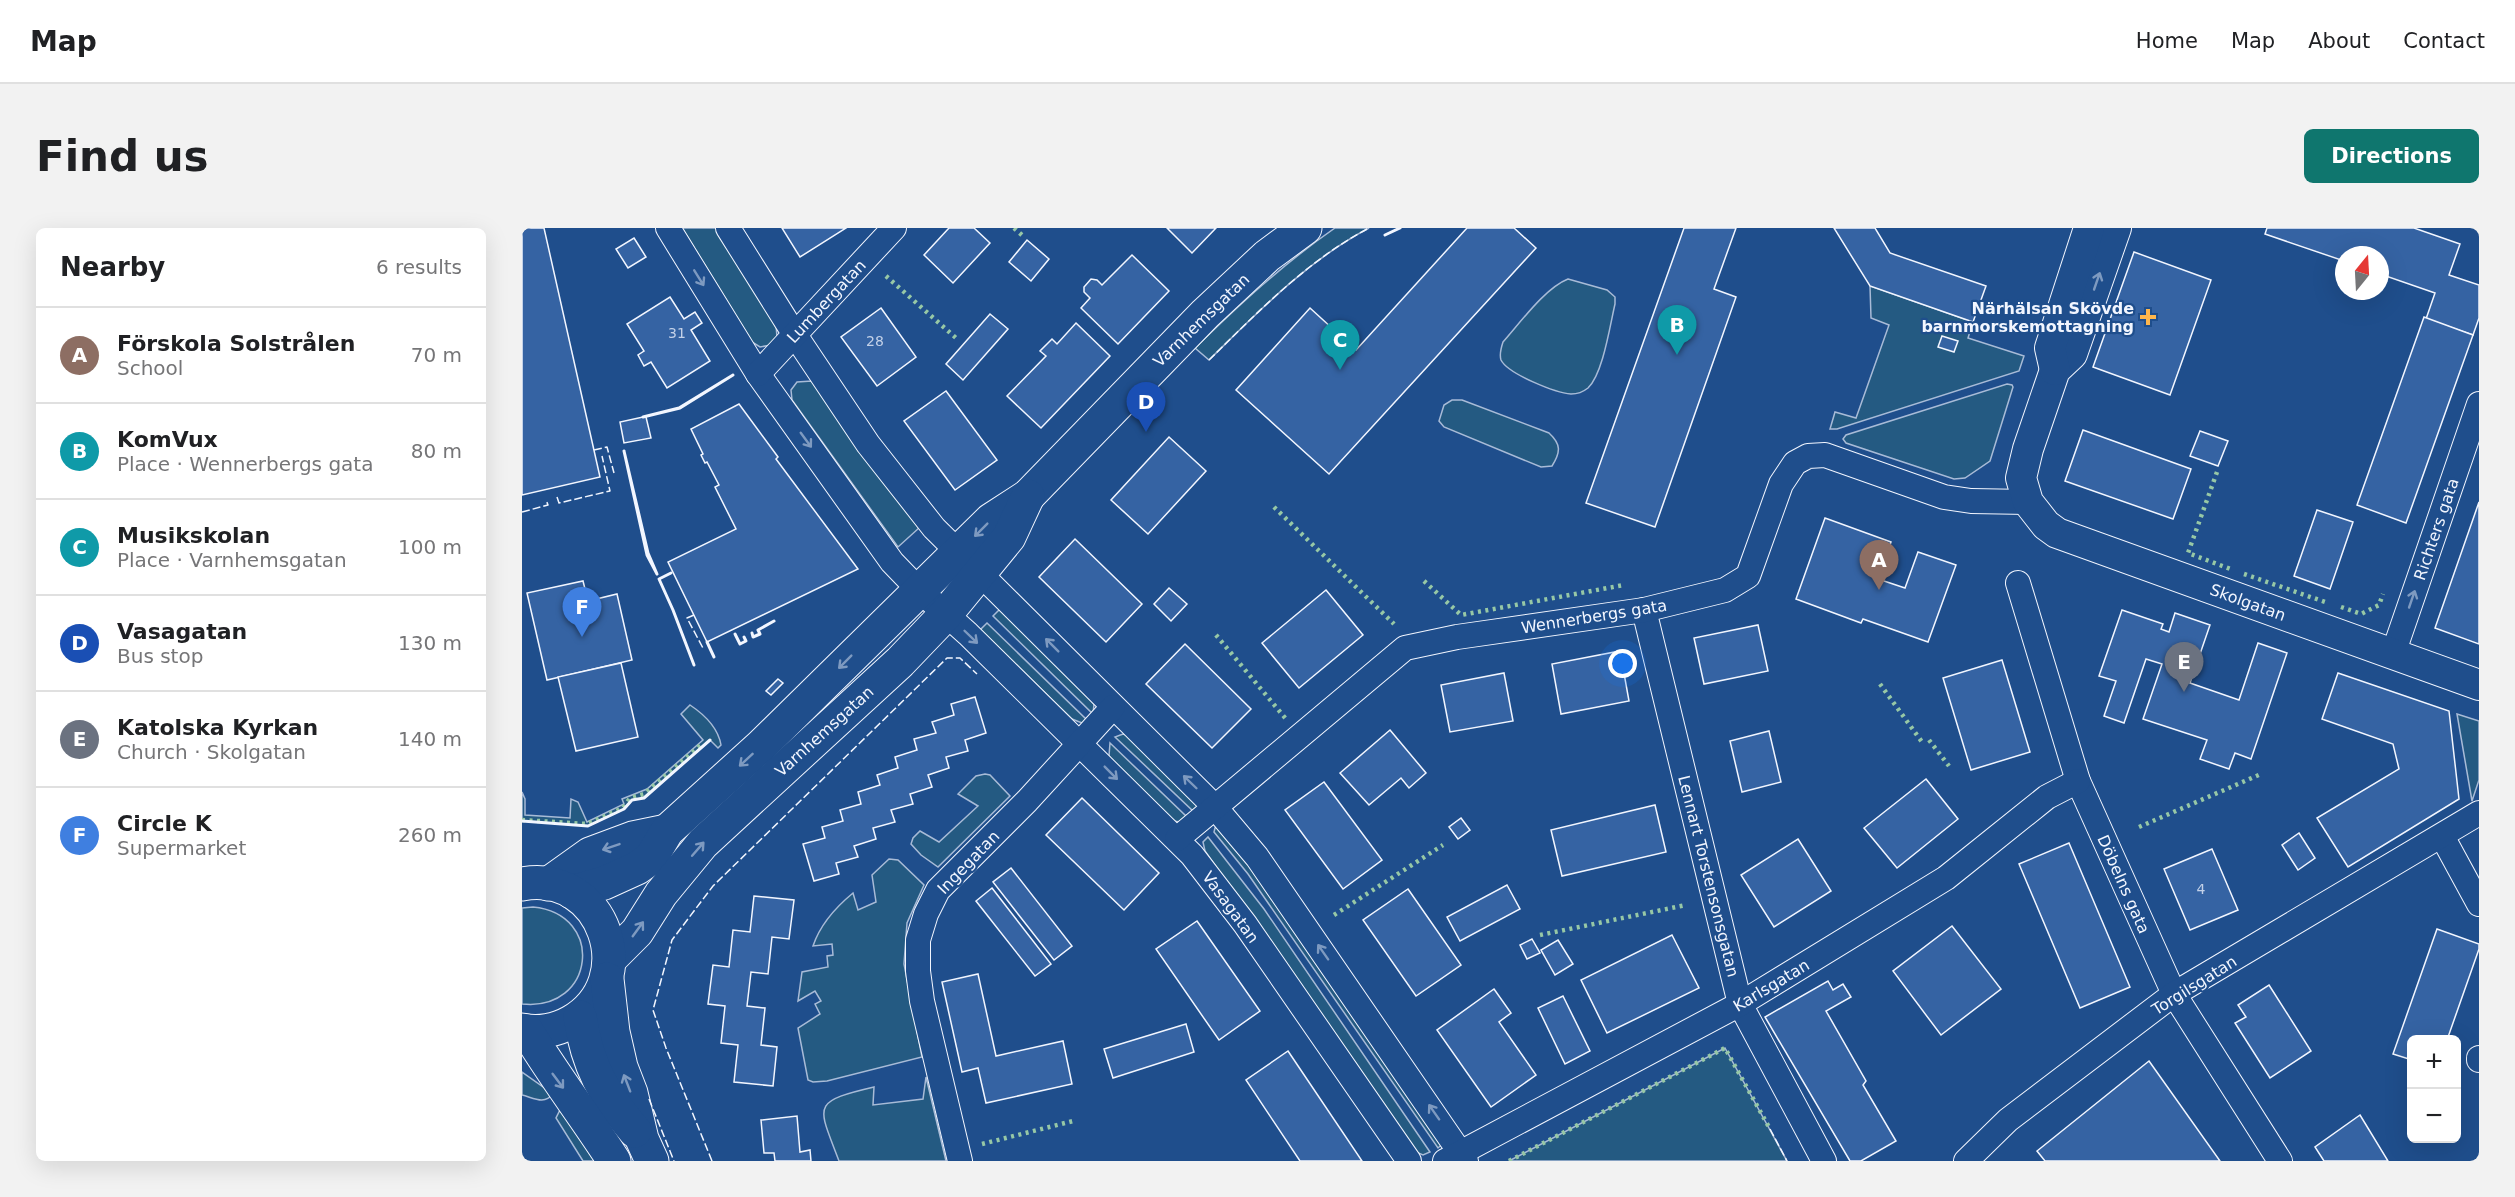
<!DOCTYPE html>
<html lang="en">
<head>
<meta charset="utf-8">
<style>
	body { margin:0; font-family:"DejaVu Sans",sans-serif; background:#f2f2f2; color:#202124 }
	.controls { position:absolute; right:18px; bottom:18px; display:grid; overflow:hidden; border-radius:9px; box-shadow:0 6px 24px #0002 }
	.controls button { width:54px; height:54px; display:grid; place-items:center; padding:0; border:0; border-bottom:2px solid #e0e0e0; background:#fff; color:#202124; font:30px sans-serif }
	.compass { position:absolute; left:1813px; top:18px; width:54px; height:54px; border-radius:50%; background:#fff; box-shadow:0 6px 24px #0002; rotate:18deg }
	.you { position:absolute; left:1101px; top:436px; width:21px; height:21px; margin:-15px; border:4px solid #fff; border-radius:50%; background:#1a73e8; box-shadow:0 0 0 9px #1a73e833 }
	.badge { display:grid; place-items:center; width:39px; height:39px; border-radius:50%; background:#0f766e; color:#fff; font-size:20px; font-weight:700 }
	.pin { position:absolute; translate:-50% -50px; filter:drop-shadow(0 2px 3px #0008) }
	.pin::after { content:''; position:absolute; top:32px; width:21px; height:18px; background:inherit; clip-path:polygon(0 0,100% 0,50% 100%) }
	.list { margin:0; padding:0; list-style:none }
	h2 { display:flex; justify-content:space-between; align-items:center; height:78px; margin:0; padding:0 24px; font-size:26px }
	h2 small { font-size:20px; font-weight:400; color:#757577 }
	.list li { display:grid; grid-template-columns:39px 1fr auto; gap:18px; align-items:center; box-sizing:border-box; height:96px; padding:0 24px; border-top:2px solid #e0e0e0 }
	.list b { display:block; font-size:22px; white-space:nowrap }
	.list p { margin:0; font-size:20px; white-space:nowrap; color:#757577 }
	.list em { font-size:20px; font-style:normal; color:#757577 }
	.map { position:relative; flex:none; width:1957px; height:933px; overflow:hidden; border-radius:9px }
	header { display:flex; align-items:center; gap:36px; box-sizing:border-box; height:84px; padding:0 30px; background:#fff; border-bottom:2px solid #e0e0e0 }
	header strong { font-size:28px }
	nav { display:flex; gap:33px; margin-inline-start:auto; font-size:21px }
	.intro { display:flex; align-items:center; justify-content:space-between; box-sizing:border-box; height:144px; padding:0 36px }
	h1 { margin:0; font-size:42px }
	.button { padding:15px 27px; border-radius:9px; background:#0f766e; color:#fff; font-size:21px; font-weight:700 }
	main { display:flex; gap:36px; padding:0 36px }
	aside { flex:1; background:#fff; border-radius:9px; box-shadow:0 6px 24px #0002 }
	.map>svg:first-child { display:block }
	.green { fill:#245a82; stroke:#a8bbd7; stroke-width:1.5 }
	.building { fill:#3563a3; stroke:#f2f6ff; stroke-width:1.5 }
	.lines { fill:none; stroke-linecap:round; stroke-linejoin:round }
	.minor-casing { stroke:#f2f6ff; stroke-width:26 }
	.tertiary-casing { stroke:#f2f6ff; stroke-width:32 }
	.secondary-casing { stroke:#f2f6ff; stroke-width:35 }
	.primary-casing { stroke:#f2f6ff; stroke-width:35 }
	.minor { stroke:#1f4e8c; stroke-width:24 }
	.tertiary { stroke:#1f4e8c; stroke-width:30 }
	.secondary { stroke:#1f4e8c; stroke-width:33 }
	.primary { stroke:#1f4e8c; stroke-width:33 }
	.hedge { stroke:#97c8a6; stroke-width:4.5; stroke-dasharray:3 4.5; stroke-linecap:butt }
	.fence { stroke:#f2f6ff; stroke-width:1.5; stroke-dasharray:8 3; stroke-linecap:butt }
	.wall { stroke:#f2f6ff; stroke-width:3 }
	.oneway { stroke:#7e9ac0 }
	.poi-dot { fill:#ffb74d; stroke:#1f4e8c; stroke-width:2 }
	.labels { text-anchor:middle; stroke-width:4.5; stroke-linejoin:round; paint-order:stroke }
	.number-label { font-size:14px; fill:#c3d1e8 }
	.street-label { font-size:16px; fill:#f2f6ff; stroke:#1f4e8c }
	.poi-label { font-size:16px; font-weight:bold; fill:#f2f6ff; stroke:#1f4e8c; text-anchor:end }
</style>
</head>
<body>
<header>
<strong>Map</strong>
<nav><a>Home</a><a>Map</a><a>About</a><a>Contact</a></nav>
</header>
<div class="intro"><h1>Find us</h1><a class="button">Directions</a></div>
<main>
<aside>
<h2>Nearby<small>6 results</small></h2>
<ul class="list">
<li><span class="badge" style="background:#8d6e63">A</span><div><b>Förskola Solstrålen</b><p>School</p></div><em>70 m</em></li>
<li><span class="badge" style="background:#0f9aa8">B</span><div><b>KomVux</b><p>Place · Wennerbergs gata</p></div><em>80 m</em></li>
<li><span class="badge" style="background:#0f9aa8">C</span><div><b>Musikskolan</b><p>Place · Varnhemsgatan</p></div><em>100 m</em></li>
<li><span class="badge" style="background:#1a4fb4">D</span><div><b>Vasagatan</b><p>Bus stop</p></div><em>130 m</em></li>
<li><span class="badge" style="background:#6b7280">E</span><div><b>Katolska Kyrkan</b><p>Church · Skolgatan</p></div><em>140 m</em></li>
<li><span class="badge" style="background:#3f7fe0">F</span><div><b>Circle K</b><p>Supermarket</p></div><em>260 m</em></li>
</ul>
</aside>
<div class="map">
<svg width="1957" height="933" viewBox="0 0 1957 933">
	<rect width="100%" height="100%" fill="#1f4e8c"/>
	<g class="green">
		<polygon points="160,0 194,0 254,97 255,109 249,117 238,119 230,114"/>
		<path d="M813 0H847C786 32 736 84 687 132L673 120C718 76 761 36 813 0Z"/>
		<path d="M1046 51 1085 62 1093 69V76C1088 97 1081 146 1066 160 1061 164 1055 166 1049 166 1034 165 986 146 979 132 977 126 979 120 981 114 998 95 1023 60 1046 51Z"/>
		<polygon points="1348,58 1451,94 1446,110 1502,128 1497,143 1315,201 1308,201 1313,184 1334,190 1367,97 1349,90"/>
		<polygon points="290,153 397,300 376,319 270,172 269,162 275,154"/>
		<polygon points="1485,156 1490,157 1491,159 1468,233 1443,250 1432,251 1324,215 1321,211 1324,207"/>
		<path d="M940 172 1027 205C1039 216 1039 224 1030 238L1019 239 922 199 917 193 922 177 930 172Z"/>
		<polygon points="479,380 567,469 572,476 571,486 471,388"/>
		<polygon points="465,395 566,493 560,495 550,491 458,402"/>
		<path d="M168 477C183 487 196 499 199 517L196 520 188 512 122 570 110 572 102 581 66 598 0 593V564L3 571V587L48 590 49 571 56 574 65 594 102 576 100 571 125 561 181 512 159 486Z"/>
		<polygon points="1935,486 1957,493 1957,552 1950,573"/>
		<polygon points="601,506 608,508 676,576 676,580 671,583 593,509"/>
		<polygon points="588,515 665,589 658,594 651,593 591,534 587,528"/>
		<polygon points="463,546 468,547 488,568 416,639 399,627 389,616 391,610 398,603 417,614 456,578 436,566 454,548"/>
		<polygon points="702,598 925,912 916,920 726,646 692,604 693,600"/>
		<polygon points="686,609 742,681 908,924 901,927 894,924 683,623 681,614"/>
		<path d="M367 631 376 632 402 657 385 695 382 736 400 829 305 853 291 854 286 852 276 800 298 786 293 776 299 773 293 763 276 773 280 744 306 739 305 728 311 727 310 716 291 718C298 697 314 679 331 665L336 682 354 674 350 647Z"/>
		<path d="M11 679C84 686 73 784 0 776V680Z"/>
		<polygon points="1203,820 1265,933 987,933"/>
		<path d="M0 844 31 866C22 877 12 870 0 867Z"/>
		<path d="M404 849 424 933H317C296 877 288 874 352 859L351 877 401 871Z"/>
		<polygon points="39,880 80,933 61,933 34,890"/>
	</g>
	<g class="building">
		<polygon points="0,0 22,0 78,249 0,267"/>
		<polygon points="260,0 324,0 278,29"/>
		<polygon points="427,0 452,0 468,15 431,55 402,27"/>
		<polygon points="645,0 694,0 670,25"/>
		<polygon points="945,0 992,0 1014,20 807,246 714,162 788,80 834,122"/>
		<polygon points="1162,0 1214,0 1192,61 1214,69 1133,299 1064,275"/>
		<polygon points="1312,0 1353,0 1368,25 1464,58 1451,94 1348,58"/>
		<polygon points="1745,0 1892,0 1938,16 1927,47 1957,57 1957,90 1951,107 1904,91 1913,65 1858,46 1858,27 1822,27 1822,33 1743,6"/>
		<polygon points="112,10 124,29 106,40 94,21"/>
		<polygon points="505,12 527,31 509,53 487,34"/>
		<polygon points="1612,24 1689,52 1648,167 1571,139"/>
		<polygon points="610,27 647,63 596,116 559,80 568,70 562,64 562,59 569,51 575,52 580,57"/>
		<polygon points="148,69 162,91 173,84 180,95 169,102 188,133 145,160 129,134 122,138 116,127 122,123 105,96"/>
		<polygon points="359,80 394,129 355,158 319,109"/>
		<polygon points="468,86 486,101 441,152 424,136"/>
		<polygon points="1902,89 1951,107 1884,295 1835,277"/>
		<polygon points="554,95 588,128 519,200 485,168 524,128 518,123 530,111 535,116"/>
		<polygon points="1420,108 1436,113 1432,124 1416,119"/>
		<polygon points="424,163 475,232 433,262 382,193"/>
		<polygon points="217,176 256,229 254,231 336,341 185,414 146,334 214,301 193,259 197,257 185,234 183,235 179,227 181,226 169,201"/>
		<polygon points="121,189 124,189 129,210 102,215 98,194"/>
		<polygon points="1561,202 1669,241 1651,291 1543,253"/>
		<polygon points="1678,203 1706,213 1696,238 1668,228"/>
		<polygon points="647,209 684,243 626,306 589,272"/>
		<polygon points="1957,274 1957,416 1913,400"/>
		<polygon points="1795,282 1831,294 1808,361 1772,348"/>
		<polygon points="1303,290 1369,314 1356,351 1383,360 1396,324 1434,337 1406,414 1341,391 1339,395 1274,371"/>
		<polygon points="553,311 620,376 584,414 517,349"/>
		<polygon points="61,353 66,373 95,366 110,432 25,452 5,365"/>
		<polygon points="647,360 665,376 649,393 632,376"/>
		<polygon points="804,362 841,407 777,460 740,415"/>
		<polygon points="1600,382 1641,396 1639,401 1647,404 1653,385 1688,397 1668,455 1717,472 1736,415 1765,425 1729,531 1713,525 1707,541 1678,531 1685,512 1621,491 1640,436 1624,431 1602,495 1582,488 1594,453 1577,448"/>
		<polygon points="1236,397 1246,443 1182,456 1172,410"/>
		<polygon points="663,416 729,481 690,520 624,456"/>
		<polygon points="1098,423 1107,473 1039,486 1030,436"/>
		<polygon points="1480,432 1508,524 1449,542 1421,450"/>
		<polygon points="99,435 116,509 54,523 36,449"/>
		<polygon points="982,445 991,493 928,504 919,457"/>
		<polygon points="1816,445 1927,483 1937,571 1826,639 1795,590 1877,541 1871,516 1800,491"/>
		<polygon points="256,451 261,455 249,467 244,463"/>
		<polygon points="453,469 464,505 443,512 446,523 424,529 427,540 406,547 410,559 388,566 391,576 369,582 373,594 351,600 354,611 332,618 336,629 314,635 317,646 292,653 281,616 303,610 300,599 321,593 318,582 339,576 336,564 358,557 355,547 376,540 373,529 395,522 392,511 414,505 410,494 432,487 429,476"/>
		<polygon points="868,502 904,545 887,560 879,550 847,577 818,545"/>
		<polygon points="1247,503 1259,554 1220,564 1208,513"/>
		<polygon points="1404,551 1436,591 1375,640 1342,600"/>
		<polygon points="802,554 860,632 821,661 763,582"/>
		<polygon points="560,570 637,645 602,682 524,607"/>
		<polygon points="1133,577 1144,624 1040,648 1029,602"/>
		<polygon points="939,590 948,602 936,611 927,599"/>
		<polygon points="1777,605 1793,630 1776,642 1760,617"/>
		<polygon points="1276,611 1309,663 1252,699 1219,647"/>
		<polygon points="1547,615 1608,759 1558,780 1497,636"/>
		<polygon points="1690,621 1716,682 1668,702 1642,641"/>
		<polygon points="489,640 550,718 532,732 471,654"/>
		<polygon points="985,657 998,681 938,713 925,689"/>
		<polygon points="470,660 529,736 513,748 454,673"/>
		<polygon points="886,661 939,737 894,768 841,692"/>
		<polygon points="232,668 272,672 267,711 250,709 246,746 229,744 225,778 243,780 239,817 255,819 251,858 212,854 216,817 199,815 203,778 186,776 191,737 207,739 211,702 228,704"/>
		<polygon points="675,693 738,783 697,812 634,721"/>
		<polygon points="1430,698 1479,761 1419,807 1371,743"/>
		<polygon points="1915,701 1957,716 1957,721 1925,812 1890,812 1890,832 1871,826"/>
		<polygon points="1150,707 1177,760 1085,805 1059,752"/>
		<polygon points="1010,711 1018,725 1005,731 998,717"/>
		<polygon points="1036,712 1051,736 1033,747 1019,722"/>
		<polygon points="456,746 474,828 541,813 550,856 464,875 456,840 440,844 420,754"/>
		<polygon points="1306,753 1311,762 1321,756 1329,769 1304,783 1344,853 1341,857 1374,913 1339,933 1328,933 1243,789"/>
		<polygon points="1747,757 1789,823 1748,850 1713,795 1724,789 1716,777"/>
		<polygon points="972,761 989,785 977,794 1014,847 969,879 915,802"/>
		<polygon points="1041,768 1068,823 1043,836 1016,780"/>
		<polygon points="664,796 672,824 591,850 582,821"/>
		<polygon points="766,823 840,933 778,933 724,852"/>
		<polygon points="1627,833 1698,933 1523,933 1515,923"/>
		<polygon points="1838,887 1866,933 1802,933 1793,919"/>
		<polygon points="275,888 278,924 288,922 289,933 253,933 252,925 242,925 239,892"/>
	</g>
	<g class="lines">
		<defs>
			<g id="minor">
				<polyline points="146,0 236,146 370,334 397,362 446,406 670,627 723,696 887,933"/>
				<polyline points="206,0 273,107 346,216 412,300 692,578 735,629 944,933"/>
				<polyline points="236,146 372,0"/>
				<polyline points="1496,355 1556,553 1652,766 1758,933"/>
				<polyline points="1122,382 1218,776 1302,933"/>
				<polyline points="1871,426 1957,176"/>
				<polyline points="1920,608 1957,676"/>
				<polyline points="655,611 883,420 935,409 1122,382 1203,362 1226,348 1259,256 1273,235 1286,228 1303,227 1422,269 1449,273 1506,274"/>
				<polyline points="1957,832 1957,830"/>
				<polyline points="438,933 400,773 396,743 396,712 404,686 416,662 505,573 591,479"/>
				<polyline points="923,933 1218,776 1424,650 1525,569 1556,553"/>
				<polyline points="1444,933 1486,892 1652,766 1957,585"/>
			</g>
			<g id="tertiary">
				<polyline points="1594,0 1550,126 1533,142 1506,221 1499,250 1506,274 1524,297 1535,305 1957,457"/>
				<polyline points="1533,142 1528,120 1567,0"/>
			</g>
			<g id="secondary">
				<polyline points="26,656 68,626 111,610 145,603"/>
				<polyline points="50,664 82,655 115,640 129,630 145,603 239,518 469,292 506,268 683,86 745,28 783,0"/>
				<polyline points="88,731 115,704 139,666 181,615 378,434 424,386 487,309 506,268"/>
			</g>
			<g id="primary">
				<path d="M0 656C82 641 121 753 49 794 35 802 16 806 0 802"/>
				<polyline points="85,751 91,804 99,839 109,865 120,911 130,933"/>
				<path d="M58 789C66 839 81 865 113 903"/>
				<path d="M5 803C32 848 64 889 92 933"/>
			</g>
		</defs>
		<use href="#minor" class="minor-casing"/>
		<use href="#tertiary" class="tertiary-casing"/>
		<use href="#secondary" class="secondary-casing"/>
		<use href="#primary" class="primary-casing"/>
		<use href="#minor" class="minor"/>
		<use href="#tertiary" class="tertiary"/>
		<use href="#secondary" class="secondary"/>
		<use href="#primary" class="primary"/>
		<g class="hedge">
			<polyline points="492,0 501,8"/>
			<polyline points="364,48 434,110"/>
			<polyline points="1695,244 1666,325 1711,342"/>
			<polyline points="752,279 872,396"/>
			<polyline points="1722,346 1806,375"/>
			<polyline points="902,353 939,387 1102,357"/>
			<polyline points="1819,379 1839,386 1857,377 1861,366"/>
			<polyline points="694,407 764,491"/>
			<polyline points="1358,456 1400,514"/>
			<polyline points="1407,512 1427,538"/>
			<polyline points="0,592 65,596 101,580 108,570 122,566 180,516"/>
			<polyline points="1617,599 1739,546"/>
			<polyline points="812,687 921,617"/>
			<polyline points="1018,707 1164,677"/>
			<polyline points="460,916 551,893"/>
			<polyline points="987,933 1203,820 1248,901"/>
		</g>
		<g class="fence">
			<path d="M687 132C736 84 786 32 847 0"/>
			<polyline points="72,222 85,219 92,245"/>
			<polyline points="35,269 37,275 88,263 80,228"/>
			<polyline points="0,284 26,277 24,272"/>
			<polyline points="172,387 165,390 182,422"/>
			<polyline points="127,871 152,933"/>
			<polyline points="1248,901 1265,933"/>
			<polyline points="190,933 144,820 131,782 150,712 191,658 425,430 438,430 455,446"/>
		</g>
		<g class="wall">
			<polyline points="863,7 878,0"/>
			<polygon points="211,147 158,180 121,189 157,180"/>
			<polygon points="102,223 126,325 135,346 125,327"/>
			<polyline points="149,345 137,351 151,382 172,437"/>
			<polyline points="230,405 231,409 238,406 236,402 252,393"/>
			<polyline points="213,406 218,416 224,413 222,409"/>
			<polyline points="185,414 192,429"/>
			<polyline points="0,593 66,598 102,581 110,572 122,570 188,512"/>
		</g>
	</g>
	<defs><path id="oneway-shaft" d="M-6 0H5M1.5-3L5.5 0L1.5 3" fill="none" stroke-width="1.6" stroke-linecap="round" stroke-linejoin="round" transform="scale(1.5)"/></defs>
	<g class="oneway">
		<use href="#oneway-shaft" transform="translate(177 50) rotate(58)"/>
		<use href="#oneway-shaft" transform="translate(1575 53) rotate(-71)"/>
		<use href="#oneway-shaft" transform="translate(284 212) rotate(54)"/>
		<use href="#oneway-shaft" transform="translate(459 302) rotate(135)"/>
		<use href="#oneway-shaft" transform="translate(1890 371) rotate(-71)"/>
		<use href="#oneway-shaft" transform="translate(449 409) rotate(44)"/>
		<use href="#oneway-shaft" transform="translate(530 417) rotate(-135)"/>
		<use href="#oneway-shaft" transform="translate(323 434) rotate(135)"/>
		<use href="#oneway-shaft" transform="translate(224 532) rotate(137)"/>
		<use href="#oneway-shaft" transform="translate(589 545) rotate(45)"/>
		<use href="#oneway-shaft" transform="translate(668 554) rotate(-136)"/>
		<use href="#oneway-shaft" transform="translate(89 619) rotate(161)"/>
		<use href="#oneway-shaft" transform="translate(176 621) rotate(-49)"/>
		<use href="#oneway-shaft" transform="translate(116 701) rotate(-54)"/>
		<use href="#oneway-shaft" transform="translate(801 724) rotate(-125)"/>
		<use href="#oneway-shaft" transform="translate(36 853) rotate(53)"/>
		<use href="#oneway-shaft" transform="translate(105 855) rotate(-111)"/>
		<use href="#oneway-shaft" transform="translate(912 884) rotate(-125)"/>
	</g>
	<path class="poi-dot" d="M1623 80h6v6h6v6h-6v6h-6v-6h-6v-6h6z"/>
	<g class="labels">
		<g class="number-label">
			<text x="155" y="110">31</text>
			<text x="353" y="118">28</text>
			<text x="1679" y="666">4</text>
		</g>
		<g class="street-label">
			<text transform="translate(304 73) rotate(-47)" y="6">Lumbergatan</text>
			<text transform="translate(679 92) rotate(-44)" y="6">Varnhemsgatan</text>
			<text transform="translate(1914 301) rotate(-71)" y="6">Richters gata</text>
			<text transform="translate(1726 374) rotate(20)" y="6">Skolgatan</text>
			<text transform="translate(1072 388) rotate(-9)" y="6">Wennerbergs gata</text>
			<text transform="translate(302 503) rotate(-42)" y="6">Varnhemsgatan</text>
			<text transform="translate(446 634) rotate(-46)" y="6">Ingegatan</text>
			<text transform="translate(1187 648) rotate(76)" y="6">Lennart Torstensonsgatan</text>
			<text transform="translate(1602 656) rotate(66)" y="6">Döbelns gata</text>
			<text transform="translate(709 679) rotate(54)" y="6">Vasagatan</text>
			<text transform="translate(1249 757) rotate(-31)" y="6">Karlsgatan</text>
			<text transform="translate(1672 757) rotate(-32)" y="6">Torgilsgatan</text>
		</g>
		<g class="poi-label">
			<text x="1612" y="86">Närhälsan Skövde<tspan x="1612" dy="18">barnmorskemottagning</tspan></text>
		</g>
	</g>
</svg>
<div class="controls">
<button>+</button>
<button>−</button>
</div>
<svg class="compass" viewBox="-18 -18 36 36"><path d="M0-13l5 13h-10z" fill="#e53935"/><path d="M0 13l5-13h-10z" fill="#757577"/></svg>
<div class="you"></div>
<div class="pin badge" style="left:1357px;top:362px;background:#8d6e63">A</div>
<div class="pin badge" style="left:1155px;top:127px;background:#0f9aa8">B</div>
<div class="pin badge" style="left:818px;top:142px;background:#0f9aa8">C</div>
<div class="pin badge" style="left:624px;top:204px;background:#1a4fb4">D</div>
<div class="pin badge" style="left:1662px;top:464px;background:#6b7280">E</div>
<div class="pin badge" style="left:60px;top:409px;background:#3f7fe0">F</div>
</div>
</main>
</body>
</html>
